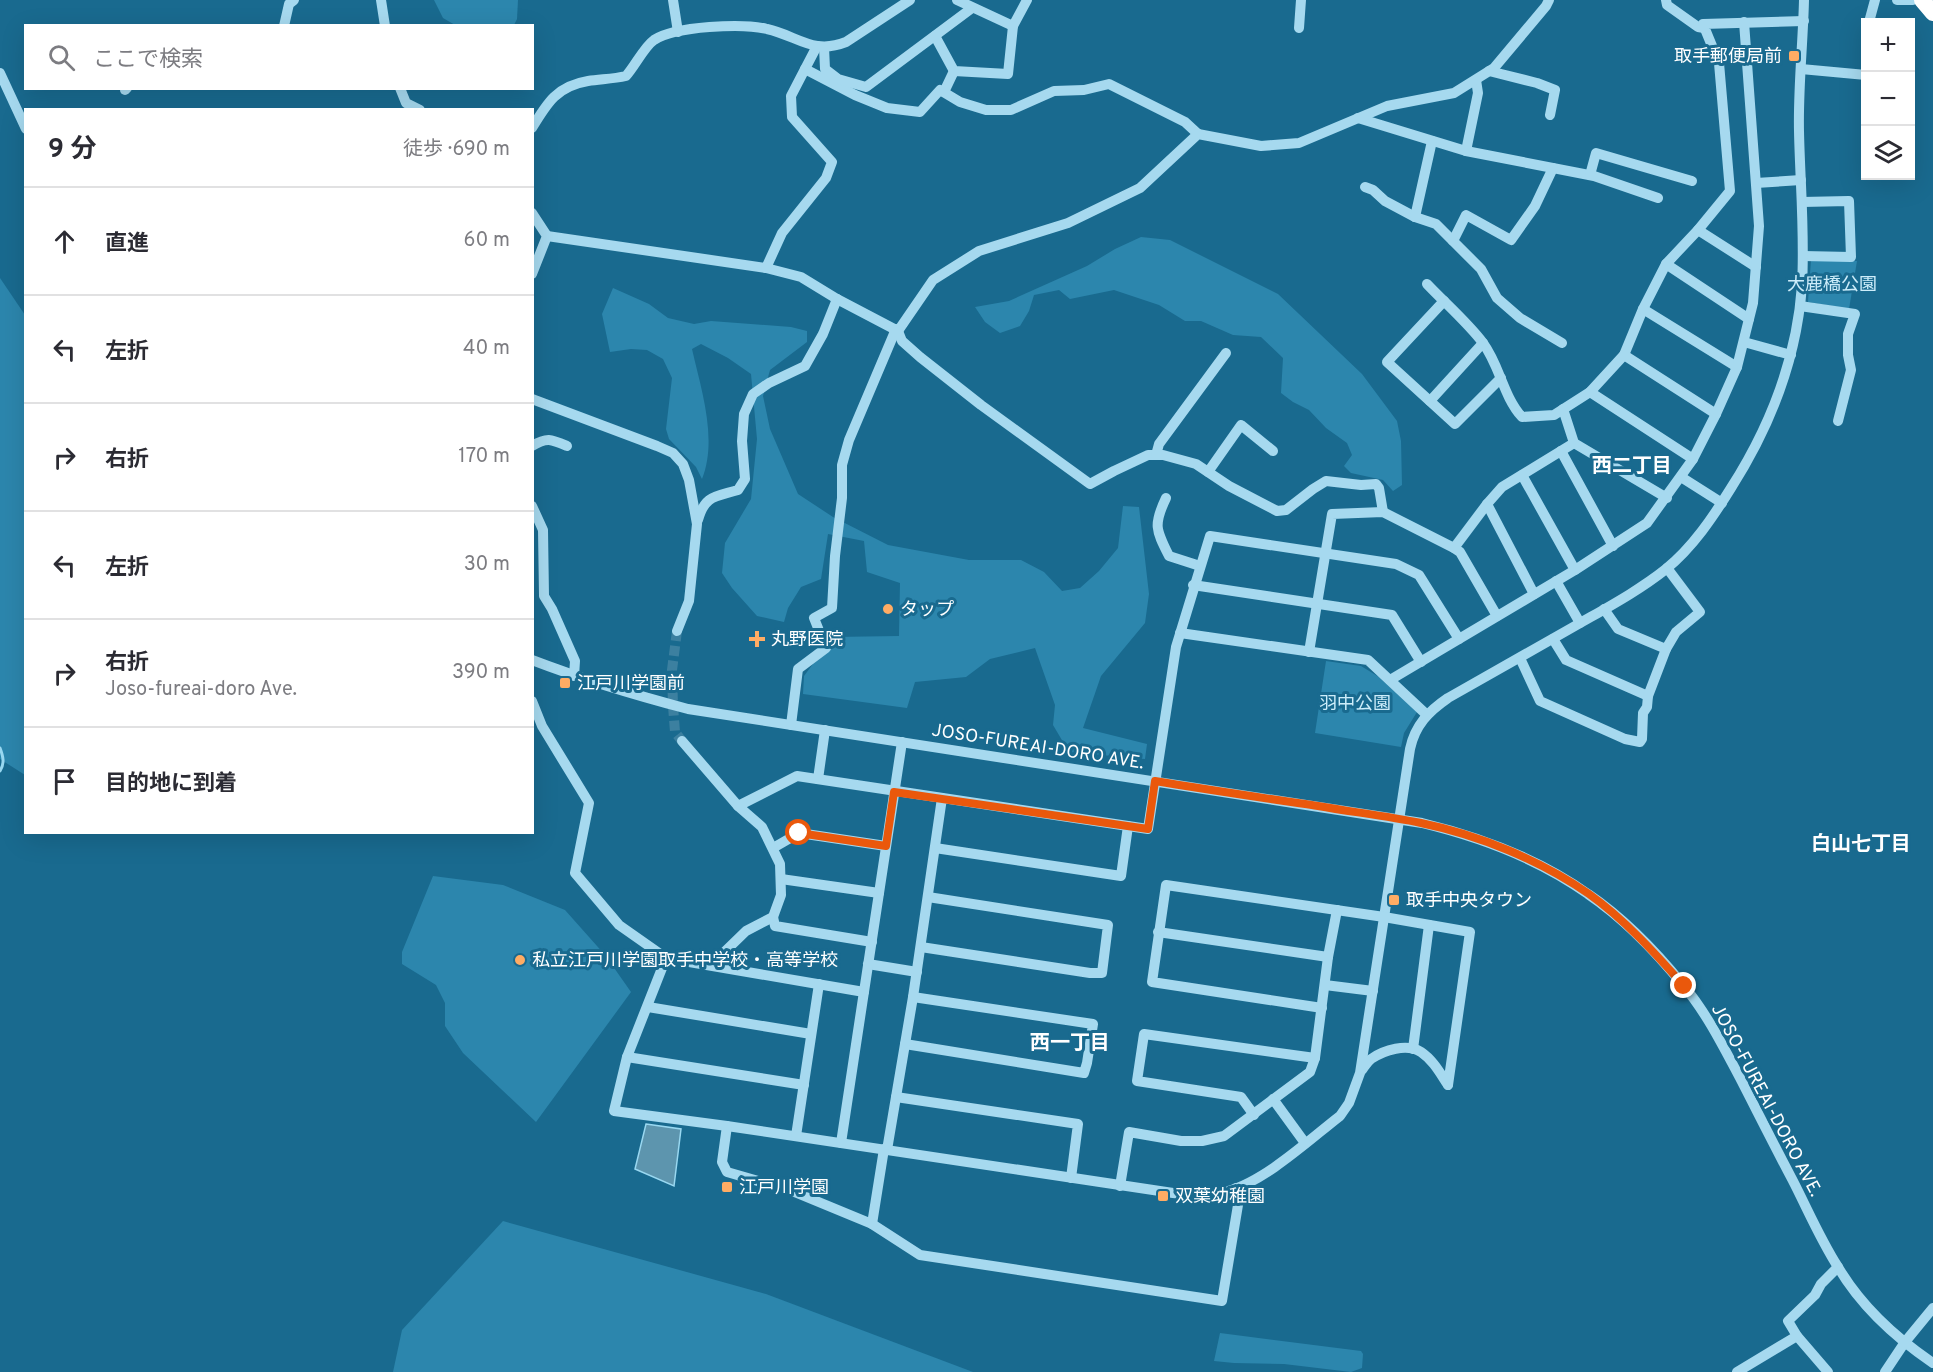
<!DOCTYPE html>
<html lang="ja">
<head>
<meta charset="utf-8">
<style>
	body { margin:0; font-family:Overpass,"Noto Sans JP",sans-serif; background:#f2f2f3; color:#2b2b33 }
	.controls { position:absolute; right:18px; top:18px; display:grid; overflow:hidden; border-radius:0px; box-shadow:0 6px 24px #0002 }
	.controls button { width:54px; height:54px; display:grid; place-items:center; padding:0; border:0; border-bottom:2px solid #e1e1e2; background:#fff; color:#2b2b33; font:30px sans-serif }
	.stop { position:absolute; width:18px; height:18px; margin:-14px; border:4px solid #ea580c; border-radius:50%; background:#fff }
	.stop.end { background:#ea580c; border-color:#fff; box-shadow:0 2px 6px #0008 }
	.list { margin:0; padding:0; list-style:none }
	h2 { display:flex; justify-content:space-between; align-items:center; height:78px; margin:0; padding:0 24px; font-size:26px }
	h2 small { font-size:20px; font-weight:400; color:#7c7c81 }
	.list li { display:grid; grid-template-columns:39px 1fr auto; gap:18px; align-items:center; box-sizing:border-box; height:108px; padding:0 24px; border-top:2px solid #e1e1e2 }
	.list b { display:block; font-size:22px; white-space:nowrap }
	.list p { margin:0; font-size:20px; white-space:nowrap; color:#7c7c81 }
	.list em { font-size:20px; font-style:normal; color:#7c7c81 }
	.icon { flex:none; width:33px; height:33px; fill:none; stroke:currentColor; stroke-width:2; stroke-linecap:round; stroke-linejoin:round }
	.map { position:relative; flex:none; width:1933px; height:1372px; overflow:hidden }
	.search { position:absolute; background:#fff; box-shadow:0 6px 24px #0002; left:24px; top:24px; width:510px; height:66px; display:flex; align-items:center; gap:15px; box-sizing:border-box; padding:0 21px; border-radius:0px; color:#7c7c81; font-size:22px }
	.panel { position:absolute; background:#fff; box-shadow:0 6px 24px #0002; left:24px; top:108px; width:510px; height:726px; border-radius:0px }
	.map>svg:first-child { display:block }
	.green { fill:#2c86ad }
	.water { fill:#5d95ae; stroke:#99d8f1; stroke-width:1.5 }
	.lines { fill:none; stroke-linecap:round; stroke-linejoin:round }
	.stream { stroke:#99d8f1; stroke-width:3 }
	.minor-tunnel { stroke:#3c80a0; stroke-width:10; stroke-dasharray:10 5; stroke-linecap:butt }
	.minor { stroke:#a6d9ef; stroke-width:10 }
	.highway { stroke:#fff; stroke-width:16 }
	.route { stroke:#ea580c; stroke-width:8 }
	.poi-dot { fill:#ffac64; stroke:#196a8f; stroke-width:2 }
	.labels { text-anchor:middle; stroke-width:6; stroke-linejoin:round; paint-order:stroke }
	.poi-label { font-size:18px; fill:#fff; stroke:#196a8f; text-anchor:start }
	.park-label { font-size:18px; fill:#cdedfa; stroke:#196a8f }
	.street-label { font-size:18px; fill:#fff; stroke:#196a8f }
	.neighbourhood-label { font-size:20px; font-weight:bold; fill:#fff; stroke:#196a8f }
</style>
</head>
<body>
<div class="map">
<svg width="1933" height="1372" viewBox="0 0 1933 1372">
	<rect width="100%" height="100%" fill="#196a8f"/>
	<g class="green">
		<polygon points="434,0 518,0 517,19 514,25 455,25 443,18"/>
		<polygon points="1141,237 1170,240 1278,294 1362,374 1397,421 1401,441 1402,485 1393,491 1383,480 1351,473 1344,466 1352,455 1347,443 1326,428 1309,410 1293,402 1281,393 1283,358 1261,337 1233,335 1201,321 1185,321 1159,305 1114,290 1070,299 1059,290 1034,295 1029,311 1020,326 1000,333 985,322 975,307 1009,301 1087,266 1115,249"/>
		<polygon points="1811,260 1857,261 1849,309 1808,302"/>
		<polygon points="0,278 25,315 25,775 0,759"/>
		<path d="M613 288 649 304 668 318 694 324 711 321 791 327 807 331V342L770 370 763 396 770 429 798 494 833 517 888 545 969 560H1021L1044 572 1062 591 1080 588 1099 571 1118 548 1123 506 1139 507 1149 594 1145 623 1101 676 1083 728 1147 744 1145 759 1069 752 1053 725 1055 705 1035 648 990 659 966 677 915 682 907 708 803 694 804 676 833 637 899 636 900 583 867 572 864 541 828 534 821 579 801 587 788 608 784 622 757 616 732 588 722 573 725 543 751 499 757 439 751 374 728 358 701 344 692 349C701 389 718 439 702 479L696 467 669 439 666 429 672 378 663 359 647 350 631 349 610 352 602 314Z"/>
		<polygon points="1326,661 1361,666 1379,677 1417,712 1404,733 1401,747 1315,733"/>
		<polygon points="433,876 503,885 565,910 605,955 631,992 536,1122 463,1053 445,1026 445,1003 436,985 402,964 402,952"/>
		<polygon points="503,1221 766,1294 973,1372 393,1372 402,1330"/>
		<polygon points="1220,1333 1361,1351 1363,1354 1362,1368 1351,1372 1284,1364 1234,1363 1214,1361"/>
	</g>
	<polygon class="water" points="646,1124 681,1129 674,1186 635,1169"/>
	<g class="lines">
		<path class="stream" d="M0 748C3 756 5 763 0 771"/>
		<polyline class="minor-tunnel" points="677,631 672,670 673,706 675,732 682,741"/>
		<g class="minor">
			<polyline points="381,0 385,26"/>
			<polyline points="673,0 678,32"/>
			<polyline points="957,0 1013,26 1027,0"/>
			<polyline points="1666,0 1667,5 1698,27 1704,28"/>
			<polyline points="1897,0 1913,0"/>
			<polyline points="1869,22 1875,0"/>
			<polyline points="284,26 289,4 294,0"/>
			<polyline points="1299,28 1301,0"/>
			<polyline points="1866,35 1866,52"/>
			<polyline points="935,36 954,71 1008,74 1013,26"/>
			<polyline points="817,46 805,69 855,95 887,108 920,112 940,90 960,102 986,110 1011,110 1054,91 1084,90 1109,84 1185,122 1198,134"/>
			<polyline points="824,47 825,69 838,79 866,87 972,8"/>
			<polyline points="1801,69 1866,75"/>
			<polyline points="1489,71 1537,83 1555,90 1550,115"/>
			<polyline points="0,73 26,129"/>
			<polyline points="1476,80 1478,93 1466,151 1594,176 1658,198"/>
			<polyline points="400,88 406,103 420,110"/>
			<polyline points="125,90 127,88"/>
			<polyline points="944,92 954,71"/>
			<polyline points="1358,118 1466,151"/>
			<path d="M532 128C547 103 557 86 588 81 601 79 613 79 626 76 635 66 644 47 654 40 675 26 743 23 767 29 798 36 813 55 846 42L910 0"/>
			<polyline points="1553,168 1535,206 1511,240 1466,215 1453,241 1481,269 1497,298 1520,318 1562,343"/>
			<polyline points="1590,175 1596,153 1692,181"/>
			<polyline points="1756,183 1801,180"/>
			<polyline points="1365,187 1373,190 1385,201 1415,217 1436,224 1453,241"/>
			<polyline points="1802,202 1849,201 1851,257 1803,256"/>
			<polyline points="532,213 547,236 532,274"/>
			<polyline points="1415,217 1432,141"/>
			<polyline points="1698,230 1756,267"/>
			<polyline points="547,236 766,268 801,277 837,299 898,331 933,280 979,251 1068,223 1140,188 1198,134 1261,146 1299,143 1387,106 1454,93 1494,68 1546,6 1549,0"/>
			<polyline points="1666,264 1749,319"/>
			<polyline points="766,268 782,233 826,178 832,162 792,117 791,96 805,69"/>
			<path d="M1427 284C1444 302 1469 324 1483 343 1500 366 1503 396 1522 417L1554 415 1590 392 1624 355 1643 309 1666 264 1698 230 1730 191 1719 63 1703 24 1804 21"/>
			<polyline points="1444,301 1387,362 1455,424 1501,378"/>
			<polyline points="1800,306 1855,314 1848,334 1848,355 1851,370 1838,421"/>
			<polyline points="1643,309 1737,367"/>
			<polyline points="898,331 902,341 920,357 981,405 1090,484 1114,471 1148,455 1163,455 1196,464 1229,486 1277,511 1286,510 1313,489 1326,481 1361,485 1376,484 1379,488 1383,512"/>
			<polyline points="1744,342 1791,355"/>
			<polyline points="1624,355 1716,414"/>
			<polyline points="1590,392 1693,459"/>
			<polyline points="532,399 657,446 673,453 683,464 689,480 697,524 689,601 677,631"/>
			<polyline points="1430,401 1483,343"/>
			<polyline points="1563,409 1574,443 1667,498"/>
			<path d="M532 446C547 437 551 439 567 446"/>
			<polyline points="1561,451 1613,546"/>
			<polyline points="1156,455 1159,444 1226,353"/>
			<polyline points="1208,472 1241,425 1273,451"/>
			<polyline points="1522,475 1575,570"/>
			<polyline points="1681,477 1722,503"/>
			<path d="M1166 498C1153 525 1156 530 1169 556L1200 566"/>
			<polyline points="1487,504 1534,594"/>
			<polyline points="532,506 543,530 544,596 552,609 575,661 574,676"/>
			<path d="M698 520C705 495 715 497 738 490L745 479 742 441 744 414 753 394 769 383 805 366 823 334 837 299"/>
			<polyline points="1454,548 1487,504 1502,487 1574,443"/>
			<polyline points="1556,581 1580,623"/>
			<polyline points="1193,585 1392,615 1421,662"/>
			<polyline points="1604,609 1618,629 1666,649"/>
			<polyline points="1180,633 1368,660 1427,715"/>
			<polyline points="1553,639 1566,660 1648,696"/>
			<polyline points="1309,652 1332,514 1383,512 1454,548 1460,552 1497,616"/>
			<polyline points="1520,658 1540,701 1625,739 1640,742 1642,739 1643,713 1647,707 1648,696 1666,649 1676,632 1700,612 1667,568"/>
			<path d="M532 660C584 680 635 695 688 709L1422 823C1480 837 1539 859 1588 894 1622 917 1657 953 1683 985 1706 1012 1723 1046 1740 1078 1757 1111 1774 1145 1792 1179 1807 1208 1820 1239 1838 1267 1861 1306 1896 1338 1933 1363"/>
			<polyline points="1390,680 1575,570 1647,523 1693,459 1716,414 1737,367 1753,303 1759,226 1744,22"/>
			<polyline points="532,701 542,726 589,803 575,873 619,925 666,958 864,992"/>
			<polyline points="791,725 798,669 826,648 814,618 832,608 835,556 842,498 842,465 849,440 896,329"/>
			<polyline points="682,741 738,806"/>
			<polyline points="818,779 825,730"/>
			<polyline points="773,848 799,833 886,846"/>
			<polyline points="935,848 1121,876 1128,826"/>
			<polyline points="781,879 879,893"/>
			<polyline points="773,917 775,926 872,942"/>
			<polyline points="1158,932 1328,957"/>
			<polyline points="921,947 1090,973 1102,973 1108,925 928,897"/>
			<path d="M666 958 627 1057 614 1111 727 1126 1173 1193C1191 1195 1210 1196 1228 1191 1265 1181 1309 1140 1340 1116L1349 1103 1360 1073 1410 749C1415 725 1429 711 1448 698 1493 672 1538 647 1582 622 1610 606 1641 589 1666 569 1693 547 1713 517 1731 488 1770 427 1797 357 1802 285 1805 234 1800 182 1799 131 1798 88 1803 43 1804 0"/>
			<polyline points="712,964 746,931 773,917 781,895 780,864 762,827 738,806 797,776 1148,829 1176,647 1210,536 1396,564 1419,575 1459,639"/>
			<polyline points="868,964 917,972"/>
			<polyline points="1325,985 1373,991"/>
			<polyline points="648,1007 811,1034"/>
			<polyline points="1322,1008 1152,982 1166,885 1384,917 1470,932 1448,1085"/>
			<polyline points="905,1044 1084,1073 1087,1063 1093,1024 913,997"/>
			<polyline points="1413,1049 1429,925"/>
			<polyline points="627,1057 804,1085"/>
			<path d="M1362 1070C1365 1066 1367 1062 1371 1059 1384 1050 1407 1043 1421 1052 1433 1060 1440 1073 1448 1085"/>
			<polyline points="896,1097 1078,1124 1071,1178"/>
			<polyline points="1273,1099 1305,1143"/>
			<polyline points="1254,1115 1241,1097 1137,1081 1144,1034 1315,1058"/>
			<polyline points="727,1126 722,1162 727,1172 792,1191 872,1224 920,1255 1222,1301 1239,1199 1236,1188"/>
			<polyline points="796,1136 819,984"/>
			<polyline points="841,1143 902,742"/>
			<polyline points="887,1150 913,997 942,798"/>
			<polyline points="1120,1186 1129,1132 1181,1141 1202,1141 1224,1136 1310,1072 1315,1058 1328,957 1337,910"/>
			<polyline points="872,1224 884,1149"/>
			<polyline points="1737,1372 1797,1336"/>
			<polyline points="1828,1372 1797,1336 1788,1321 1815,1295 1821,1284 1838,1267"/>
			<polyline points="1885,1372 1905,1342 1933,1308"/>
		</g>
		<polyline class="highway" points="1922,0 1933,13"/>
	</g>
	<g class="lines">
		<path class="route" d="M799 833 886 846 894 792 1148 829 1155 781C1209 790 1264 798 1318 806 1352 812 1387 816 1421 823 1479 835 1540 860 1589 894 1624 919 1655 953 1684 986"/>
	</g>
	<g class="poi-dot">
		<rect x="1788" y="50" width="12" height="12" rx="3"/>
		<circle cx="888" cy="609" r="6"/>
		<path d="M754 630h6v6h6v6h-6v6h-6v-6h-6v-6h6z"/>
		<rect x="559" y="677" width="12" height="12" rx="3"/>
		<rect x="1388" y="894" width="12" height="12" rx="3"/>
		<circle cx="520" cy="960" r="6"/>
		<rect x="721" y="1181" width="12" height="12" rx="3"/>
		<rect x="1157" y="1190" width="12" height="12" rx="3"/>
	</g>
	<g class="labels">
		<g class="poi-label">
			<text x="1782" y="62" text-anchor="end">取手郵便局前</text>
			<text x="900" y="615">タップ</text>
			<text x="771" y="645">丸野医院</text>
			<text x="577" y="689">江戸川学園前</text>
			<text x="1406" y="906">取手中央タウン</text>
			<text x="532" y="966">私立江戸川学園取手中学校・高等学校</text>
			<text x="739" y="1193">江戸川学園</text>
			<text x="1175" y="1202">双葉幼稚園</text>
		</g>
		<g class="park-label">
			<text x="1832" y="290">大鹿橋公園</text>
			<text x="1355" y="709">羽中公園</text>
		</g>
		<g class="street-label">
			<text transform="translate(1038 746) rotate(9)" y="6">JOSO-FUREAI-DORO AVE.</text>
			<text transform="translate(1767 1100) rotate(62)" y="6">JOSO-FUREAI-DORO AVE.</text>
		</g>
		<g class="neighbourhood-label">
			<text x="1632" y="472">西二丁目</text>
			<text x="1861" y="850">白山七丁目</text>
			<text x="1070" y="1049">西一丁目</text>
		</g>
	</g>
</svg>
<div class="controls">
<button>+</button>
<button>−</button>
<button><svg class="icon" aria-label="layers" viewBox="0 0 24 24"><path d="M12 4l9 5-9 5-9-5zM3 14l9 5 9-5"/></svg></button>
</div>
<div class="stop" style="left:799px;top:833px"></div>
<div class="stop end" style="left:1684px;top:986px"></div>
<div class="search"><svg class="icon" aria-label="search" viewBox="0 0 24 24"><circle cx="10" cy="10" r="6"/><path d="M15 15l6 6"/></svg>ここで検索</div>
<section class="panel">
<h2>9 分<small>徒歩 · 690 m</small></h2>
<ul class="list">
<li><svg class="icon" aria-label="ahead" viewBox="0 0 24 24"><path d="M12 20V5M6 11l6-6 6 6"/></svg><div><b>直進</b></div><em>60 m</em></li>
<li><svg class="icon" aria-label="left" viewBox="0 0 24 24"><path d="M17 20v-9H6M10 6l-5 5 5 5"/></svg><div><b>左折</b></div><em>40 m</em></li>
<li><svg class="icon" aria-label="right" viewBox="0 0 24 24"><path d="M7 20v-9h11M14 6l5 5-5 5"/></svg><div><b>右折</b></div><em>170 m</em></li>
<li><svg class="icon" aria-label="left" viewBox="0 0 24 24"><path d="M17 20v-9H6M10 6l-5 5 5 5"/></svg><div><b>左折</b></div><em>30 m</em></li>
<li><svg class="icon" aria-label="right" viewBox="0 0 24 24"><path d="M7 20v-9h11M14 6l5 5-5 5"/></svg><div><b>右折</b><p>Joso-fureai-doro Ave.</p></div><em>390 m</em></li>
<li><svg class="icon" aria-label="arrive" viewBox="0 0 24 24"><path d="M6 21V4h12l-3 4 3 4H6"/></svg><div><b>目的地に到着</b></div></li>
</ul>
</section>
</div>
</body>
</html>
